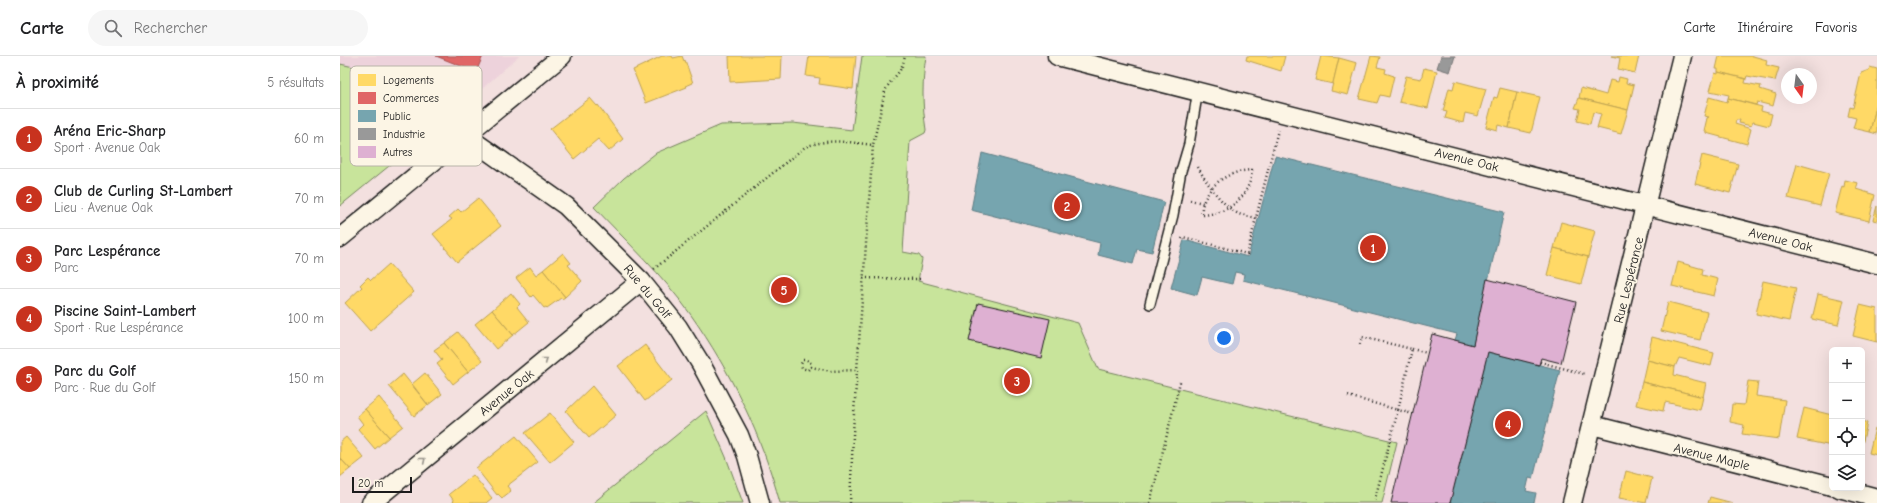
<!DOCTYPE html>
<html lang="fr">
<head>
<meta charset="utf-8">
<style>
	body { margin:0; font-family:"Comic Neue",sans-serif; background:#f6f6f6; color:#202124 }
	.controls { position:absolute; right:12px; bottom:12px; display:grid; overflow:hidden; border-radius:6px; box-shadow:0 4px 16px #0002 }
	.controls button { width:36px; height:36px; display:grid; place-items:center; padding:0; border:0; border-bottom:1px solid #e0e0e0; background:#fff; color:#202124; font:20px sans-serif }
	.compass { position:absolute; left:1441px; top:12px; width:36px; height:36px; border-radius:50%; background:#fff; box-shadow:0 4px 16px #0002; rotate:166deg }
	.scale { position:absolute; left:12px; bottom:10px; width:60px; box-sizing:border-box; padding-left:4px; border:2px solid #1c1c1c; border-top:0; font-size:11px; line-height:14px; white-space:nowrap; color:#1c1c1c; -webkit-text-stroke:3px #fcf5e5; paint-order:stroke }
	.you { position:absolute; left:884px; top:282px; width:14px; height:14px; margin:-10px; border:3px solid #fff; border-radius:50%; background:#1a73e8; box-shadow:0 0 0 6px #1a73e833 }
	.badge { display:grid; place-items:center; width:26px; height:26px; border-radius:50%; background:#c8321e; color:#fff; font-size:13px; font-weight:700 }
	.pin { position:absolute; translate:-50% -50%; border:2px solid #fff; box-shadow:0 1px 4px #0006 }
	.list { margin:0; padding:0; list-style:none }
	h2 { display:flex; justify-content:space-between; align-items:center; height:52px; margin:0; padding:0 16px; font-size:17px }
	h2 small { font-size:13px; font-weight:400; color:#757577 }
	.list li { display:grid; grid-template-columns:26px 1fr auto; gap:12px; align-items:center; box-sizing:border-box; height:60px; padding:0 16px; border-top:1px solid #e0e0e0 }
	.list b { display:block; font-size:15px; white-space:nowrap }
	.list p { margin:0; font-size:13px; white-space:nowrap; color:#757577 }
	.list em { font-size:13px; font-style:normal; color:#757577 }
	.icon { flex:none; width:22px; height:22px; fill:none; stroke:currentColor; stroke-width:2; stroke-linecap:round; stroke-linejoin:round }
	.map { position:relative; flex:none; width:1537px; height:447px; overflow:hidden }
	header { display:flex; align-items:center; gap:24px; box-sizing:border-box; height:56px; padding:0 20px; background:#fff; border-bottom:1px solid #e0e0e0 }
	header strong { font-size:19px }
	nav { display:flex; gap:22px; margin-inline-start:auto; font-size:14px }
	.search { width:280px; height:36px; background:#f6f6f6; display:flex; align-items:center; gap:10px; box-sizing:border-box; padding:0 14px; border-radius:22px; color:#757577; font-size:15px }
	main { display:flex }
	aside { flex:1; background:#fff }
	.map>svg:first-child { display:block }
	.built { fill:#edd2db }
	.green { fill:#c8e49b; stroke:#72805c }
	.homes { fill:#ffd966; stroke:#bba050 }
	.shops { fill:#e06666; stroke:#a55050 }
	.public { fill:#76a5af; stroke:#5b7c83 }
	.industry { fill:#999; stroke:#747474 }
	.building { fill:#deb0d2; stroke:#1c1c1c }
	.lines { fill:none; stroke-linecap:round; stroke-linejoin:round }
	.service-casing { stroke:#1c1c1c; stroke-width:12 }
	.minor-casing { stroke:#1c1c1c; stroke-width:21 }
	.path { stroke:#1c1c1c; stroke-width:2.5; stroke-dasharray:1 3; stroke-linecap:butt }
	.service { stroke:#fcf5e5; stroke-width:9 }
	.minor { stroke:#fcf5e5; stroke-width:18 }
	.oneway { stroke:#97938b }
	.labels { text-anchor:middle; stroke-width:4; stroke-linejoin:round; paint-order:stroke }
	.street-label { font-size:13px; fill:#1c1c1c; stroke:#fcf5e5 }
	.key { fill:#fcf5e5; stroke:#b9b4a9; stroke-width:1 }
	.key-label { font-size:11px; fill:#1c1c1c }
</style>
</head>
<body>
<header>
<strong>Carte</strong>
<div class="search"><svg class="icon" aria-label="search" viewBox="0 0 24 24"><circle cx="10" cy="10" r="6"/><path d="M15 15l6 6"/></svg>Rechercher</div>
<nav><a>Carte</a><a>Itinéraire</a><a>Favoris</a></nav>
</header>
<main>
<aside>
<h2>À proximité<small>5 résultats</small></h2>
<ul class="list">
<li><span class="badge">1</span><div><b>Aréna Eric-Sharp</b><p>Sport · Avenue Oak</p></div><em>60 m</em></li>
<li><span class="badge">2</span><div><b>Club de Curling St-Lambert</b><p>Lieu · Avenue Oak</p></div><em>70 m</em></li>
<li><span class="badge">3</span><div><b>Parc Lespérance</b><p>Parc</p></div><em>70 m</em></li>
<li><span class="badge">4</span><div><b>Piscine Saint-Lambert</b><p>Sport · Rue Lespérance</p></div><em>100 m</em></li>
<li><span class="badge">5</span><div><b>Parc du Golf</b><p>Parc · Rue du Golf</p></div><em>150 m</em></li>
</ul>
</aside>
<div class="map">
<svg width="1537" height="447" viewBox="0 0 1537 447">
	<rect width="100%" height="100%" fill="#f3e0df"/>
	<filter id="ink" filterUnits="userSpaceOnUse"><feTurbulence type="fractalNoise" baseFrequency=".025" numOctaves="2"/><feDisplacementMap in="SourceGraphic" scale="8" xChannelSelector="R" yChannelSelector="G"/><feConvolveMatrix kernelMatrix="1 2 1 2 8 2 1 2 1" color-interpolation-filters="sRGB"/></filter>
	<g filter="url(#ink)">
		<polygon class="built" points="0,0 179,0 125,48 51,19 0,8"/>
		<g class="green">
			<path d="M522 0H586C582 26 582 48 586 74L585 77 570 85 563 196 579 199 582 203 578 225 738 267 758 313 1057 386 1042 447H440C422 380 391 316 351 259 323 219 287 186 254 151L284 122 316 97 381 69 453 67 512 74Z"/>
			<polygon points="0,8 51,19 125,48 0,150"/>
			<polygon points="366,355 386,401 403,447 253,447"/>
		</g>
		<g class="homes">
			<polygon points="322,0 332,0 333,2 342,0 344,5 345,4 353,27 346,30 347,31 306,47 293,14"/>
			<polygon points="389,0 442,0 441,23 390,26"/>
			<polygon points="469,0 516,0 513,33 479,28 480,22 466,20"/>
			<polygon points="907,0 945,0 941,15 906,4"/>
			<polygon points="981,0 999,2 993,28 975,24"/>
			<polygon points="1031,0 1040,1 1037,11 1046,13 1045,17 1054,20 1049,41 1040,39 1037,47 1019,43"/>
			<polygon points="1271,0 1299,0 1295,17 1278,13 1280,2"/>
			<polygon points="1379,0 1413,0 1427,4 1426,9 1439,12 1435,25 1407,20 1406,23 1378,16 1378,13 1376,13"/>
			<polygon points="999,2 1017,7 1008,39 991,35"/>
			<polygon points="1530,11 1537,13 1537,47 1530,76 1513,72 1516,62 1508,60 1510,51 1513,52 1521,17 1529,14"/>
			<polygon points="1084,12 1097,15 1088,52 1059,46 1066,20 1081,23"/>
			<polygon points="1378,16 1406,23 1405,27 1421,30 1420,33 1436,38 1433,50 1417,46 1416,49 1388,42 1389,39 1370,35 1375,17 1378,18"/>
			<polygon points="1279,21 1287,23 1286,27 1294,29 1288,54 1239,42 1241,32 1266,39 1270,24 1278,26"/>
			<polygon points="1115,25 1146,33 1138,60 1125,57 1123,67 1105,62 1107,56 1103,55 1109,32 1113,33"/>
			<polygon points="1160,32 1177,36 1169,72 1158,69 1157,74 1146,71 1154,41 1157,42"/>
			<polygon points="1177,36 1200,41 1191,77 1169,72"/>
			<polygon points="1369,41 1387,46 1388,42 1422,51 1421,55 1432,58 1429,70 1413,66 1411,70 1399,67 1400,64 1396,64 1395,68 1411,73 1407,88 1366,77 1366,75 1364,75 1367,62 1369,61 1364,60"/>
			<polygon points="250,42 257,50 258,49 283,83 269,95 258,83 234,103 210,73"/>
			<polygon points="1239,42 1288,54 1281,78 1257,72 1261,58 1253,56 1250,68 1237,65 1240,53 1235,52"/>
			<polygon points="1537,47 1537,78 1530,76"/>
			<polygon points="1362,99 1398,108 1390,137 1355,128"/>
			<polygon points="1457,108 1489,117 1480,150 1448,142"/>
			<polygon points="1505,124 1518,127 1516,133 1535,139 1529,165 1495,157 1502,130 1504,131"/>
			<polygon points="138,142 161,170 117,206 93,178 112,163 109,161 118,153 121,156"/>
			<polygon points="1537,150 1537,165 1533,164"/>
			<polygon points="1221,166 1255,175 1248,201 1214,192"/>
			<polygon points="1214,192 1248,201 1241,228 1207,219"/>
			<polygon points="223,197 231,207 228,209 242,225 225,241 203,214"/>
			<polygon points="1338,206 1363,213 1362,219 1378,223 1374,240 1332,230"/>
			<polygon points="49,208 74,236 30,275 5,247 22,231 20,229 28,221 31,224"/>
			<polygon points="190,211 196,219 203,214 225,241 222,243 221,242 207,252 206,251 204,252 193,239 191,241 176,222"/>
			<polygon points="1423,225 1456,232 1449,265 1416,258"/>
			<polygon points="171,237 180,248 177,251 189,266 173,279 152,254"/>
			<polygon points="1478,238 1504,244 1498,269 1472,263"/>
			<polygon points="1328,246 1367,256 1360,284 1321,275"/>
			<polygon points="1520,249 1537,253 1537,286 1513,280"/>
			<polygon points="152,254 173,279 156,293 135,268"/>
			<polygon points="118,276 142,305 128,316 104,287"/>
			<polygon points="1312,281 1374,297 1371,310 1339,302 1335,311 1307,304"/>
			<polygon points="104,287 128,316 113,328 97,308 102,304 94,294"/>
			<polygon points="305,289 332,324 305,345 278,310"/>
			<polygon points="1307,304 1335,311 1334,319 1366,327 1363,341 1302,326"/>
			<polygon points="85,317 102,338 88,349 72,328"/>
			<polygon points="63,318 88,349 74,360 49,330"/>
			<polygon points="1408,325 1418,326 1416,340 1445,344 1439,383 1402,378 1404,369 1390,366 1392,348 1404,349"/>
			<polygon points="1302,326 1363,341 1360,354 1325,346 1323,355 1296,349"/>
			<polygon points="252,330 276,359 249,382 226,355"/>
			<polygon points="39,341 63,370 49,381 25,353"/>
			<polygon points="1464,352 1492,359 1492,390 1457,383"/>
			<polygon points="25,353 49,381 35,393 18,373 23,368 17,360"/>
			<polygon points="210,357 234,386 210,406 185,377"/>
			<polygon points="1522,365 1527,367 1522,389"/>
			<polygon points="1535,372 1537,372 1537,399 1529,397"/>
			<polygon points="176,380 198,406 167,430 171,435 162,442 158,438 157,439 136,412"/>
			<polygon points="6,381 24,402 10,413 0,402 0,386"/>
			<polygon points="0,402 10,413 0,421"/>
			<polygon points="1286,415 1312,422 1306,447 1279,442"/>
			<polygon points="133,419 152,442 146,447 112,447 114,445 109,438"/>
			<polygon points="1370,441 1393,447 1368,447"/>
		</g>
		<polygon class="shops" points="96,0 143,0 136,16"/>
		<g class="public">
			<polygon points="642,97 824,146 812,196 797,193 793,208 758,199 760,187 631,154"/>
			<polygon points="935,100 1164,156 1133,289 1115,284 1117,278 903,224 904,218 895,216 892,228 862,221 857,239 831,232 844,184 908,201"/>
			<polygon points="1148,296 1220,314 1193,423 1189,422 1186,435 1196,437 1194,447 1110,447"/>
		</g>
		<polygon class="industry" points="1101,0 1115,0 1110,16 1097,12"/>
		<g class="building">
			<polygon points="1147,223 1236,246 1221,307 1201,302 1199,309 1148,296 1110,447 1051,447 1092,278 1133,289"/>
			<polygon points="638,247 710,263 701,302 629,285"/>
		</g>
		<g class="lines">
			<defs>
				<polyline id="service" points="810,248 833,159 841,115 849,88 858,34"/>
				<g id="minor">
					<polyline points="717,0 1537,208"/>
					<polyline points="125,79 226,150 301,225 338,271 361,308 399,379 407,400 420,447"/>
					<polyline points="0,182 222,0"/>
					<polyline points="1252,369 1492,430"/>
					<polyline points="1499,432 1537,442"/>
					<polyline points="31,447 301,225"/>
					<polyline points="1232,447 1342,0"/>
				</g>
			</defs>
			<use href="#service" class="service-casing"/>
			<use href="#minor" class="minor-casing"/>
			<g class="path">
				<path d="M858 111C865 125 883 151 899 158 904 160 911 161 917 162"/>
				<path d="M912 114C910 141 889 158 862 159 861 152 863 146 866 141 875 123 893 115 912 114Z"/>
				<polyline points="850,144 863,147"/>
				<polyline points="842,183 843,181 907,198 938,74"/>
				<path d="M314 213 465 91C489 82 508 86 533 89"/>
				<polyline points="523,222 580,223"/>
				<polyline points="1020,288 1022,281 1072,293 1058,354 1073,358"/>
				<polyline points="1072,293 1087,297"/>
				<polyline points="1200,306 1244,318"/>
				<polyline points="471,311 471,307 467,304 463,304 461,308 462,312 468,314 471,311 491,315 517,314"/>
				<polyline points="1008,340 1058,354 1034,447"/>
				<path d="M510 447 514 357 533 89 545 35C552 20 561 20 565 0"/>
				<polyline points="810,447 840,326"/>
			</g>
			<use href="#service" class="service"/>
			<use href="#minor" class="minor"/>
		</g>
		<defs><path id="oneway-chevron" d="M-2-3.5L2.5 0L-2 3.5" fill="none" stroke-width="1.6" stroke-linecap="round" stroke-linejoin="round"/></defs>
		<g class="oneway">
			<use href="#oneway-chevron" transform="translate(205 304) rotate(-39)"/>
			<use href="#oneway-chevron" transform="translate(83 404) rotate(-39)"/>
		</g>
	</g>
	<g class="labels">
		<g class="street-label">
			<text transform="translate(1127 103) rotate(14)" y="5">Avenue Oak</text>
			<text transform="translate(1441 183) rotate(14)" y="5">Avenue Oak</text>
			<text transform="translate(1288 224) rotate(-76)" y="5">Rue Lespérance</text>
			<text transform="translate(308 235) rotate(50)" y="5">Rue du Golf</text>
			<text transform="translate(166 336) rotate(-39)" y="5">Avenue Oak</text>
			<text transform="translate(1372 400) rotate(14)" y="5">Avenue Maple</text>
		</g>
	</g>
	<rect x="10" y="10" width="132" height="100" rx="6" class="key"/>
	<rect x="18" y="18" width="18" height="12" fill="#ffd966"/>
	<rect x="18" y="36" width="18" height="12" fill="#e06666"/>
	<rect x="18" y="54" width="18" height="12" fill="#76a5af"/>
	<rect x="18" y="72" width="18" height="12" fill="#999"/>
	<rect x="18" y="90" width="18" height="12" fill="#deb0d2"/>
	<g class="key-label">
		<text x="43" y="28">Logements</text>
		<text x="43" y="46">Commerces</text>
		<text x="43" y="64">Public</text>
		<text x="43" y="82">Industrie</text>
		<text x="43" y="100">Autres</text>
	</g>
</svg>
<div class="controls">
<button>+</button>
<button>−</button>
<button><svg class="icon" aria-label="locate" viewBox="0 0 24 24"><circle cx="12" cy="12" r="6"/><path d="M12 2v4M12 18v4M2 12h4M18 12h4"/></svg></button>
<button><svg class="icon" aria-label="layers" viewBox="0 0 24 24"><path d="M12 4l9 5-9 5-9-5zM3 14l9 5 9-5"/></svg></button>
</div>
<svg class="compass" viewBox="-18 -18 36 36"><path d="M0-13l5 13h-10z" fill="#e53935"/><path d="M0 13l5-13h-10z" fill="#757577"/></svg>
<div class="scale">20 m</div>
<div class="you"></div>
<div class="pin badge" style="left:1033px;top:192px">1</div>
<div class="pin badge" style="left:727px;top:150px">2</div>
<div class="pin badge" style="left:677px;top:325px">3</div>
<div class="pin badge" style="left:1168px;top:368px">4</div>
<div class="pin badge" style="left:444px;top:234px">5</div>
</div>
</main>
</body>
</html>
